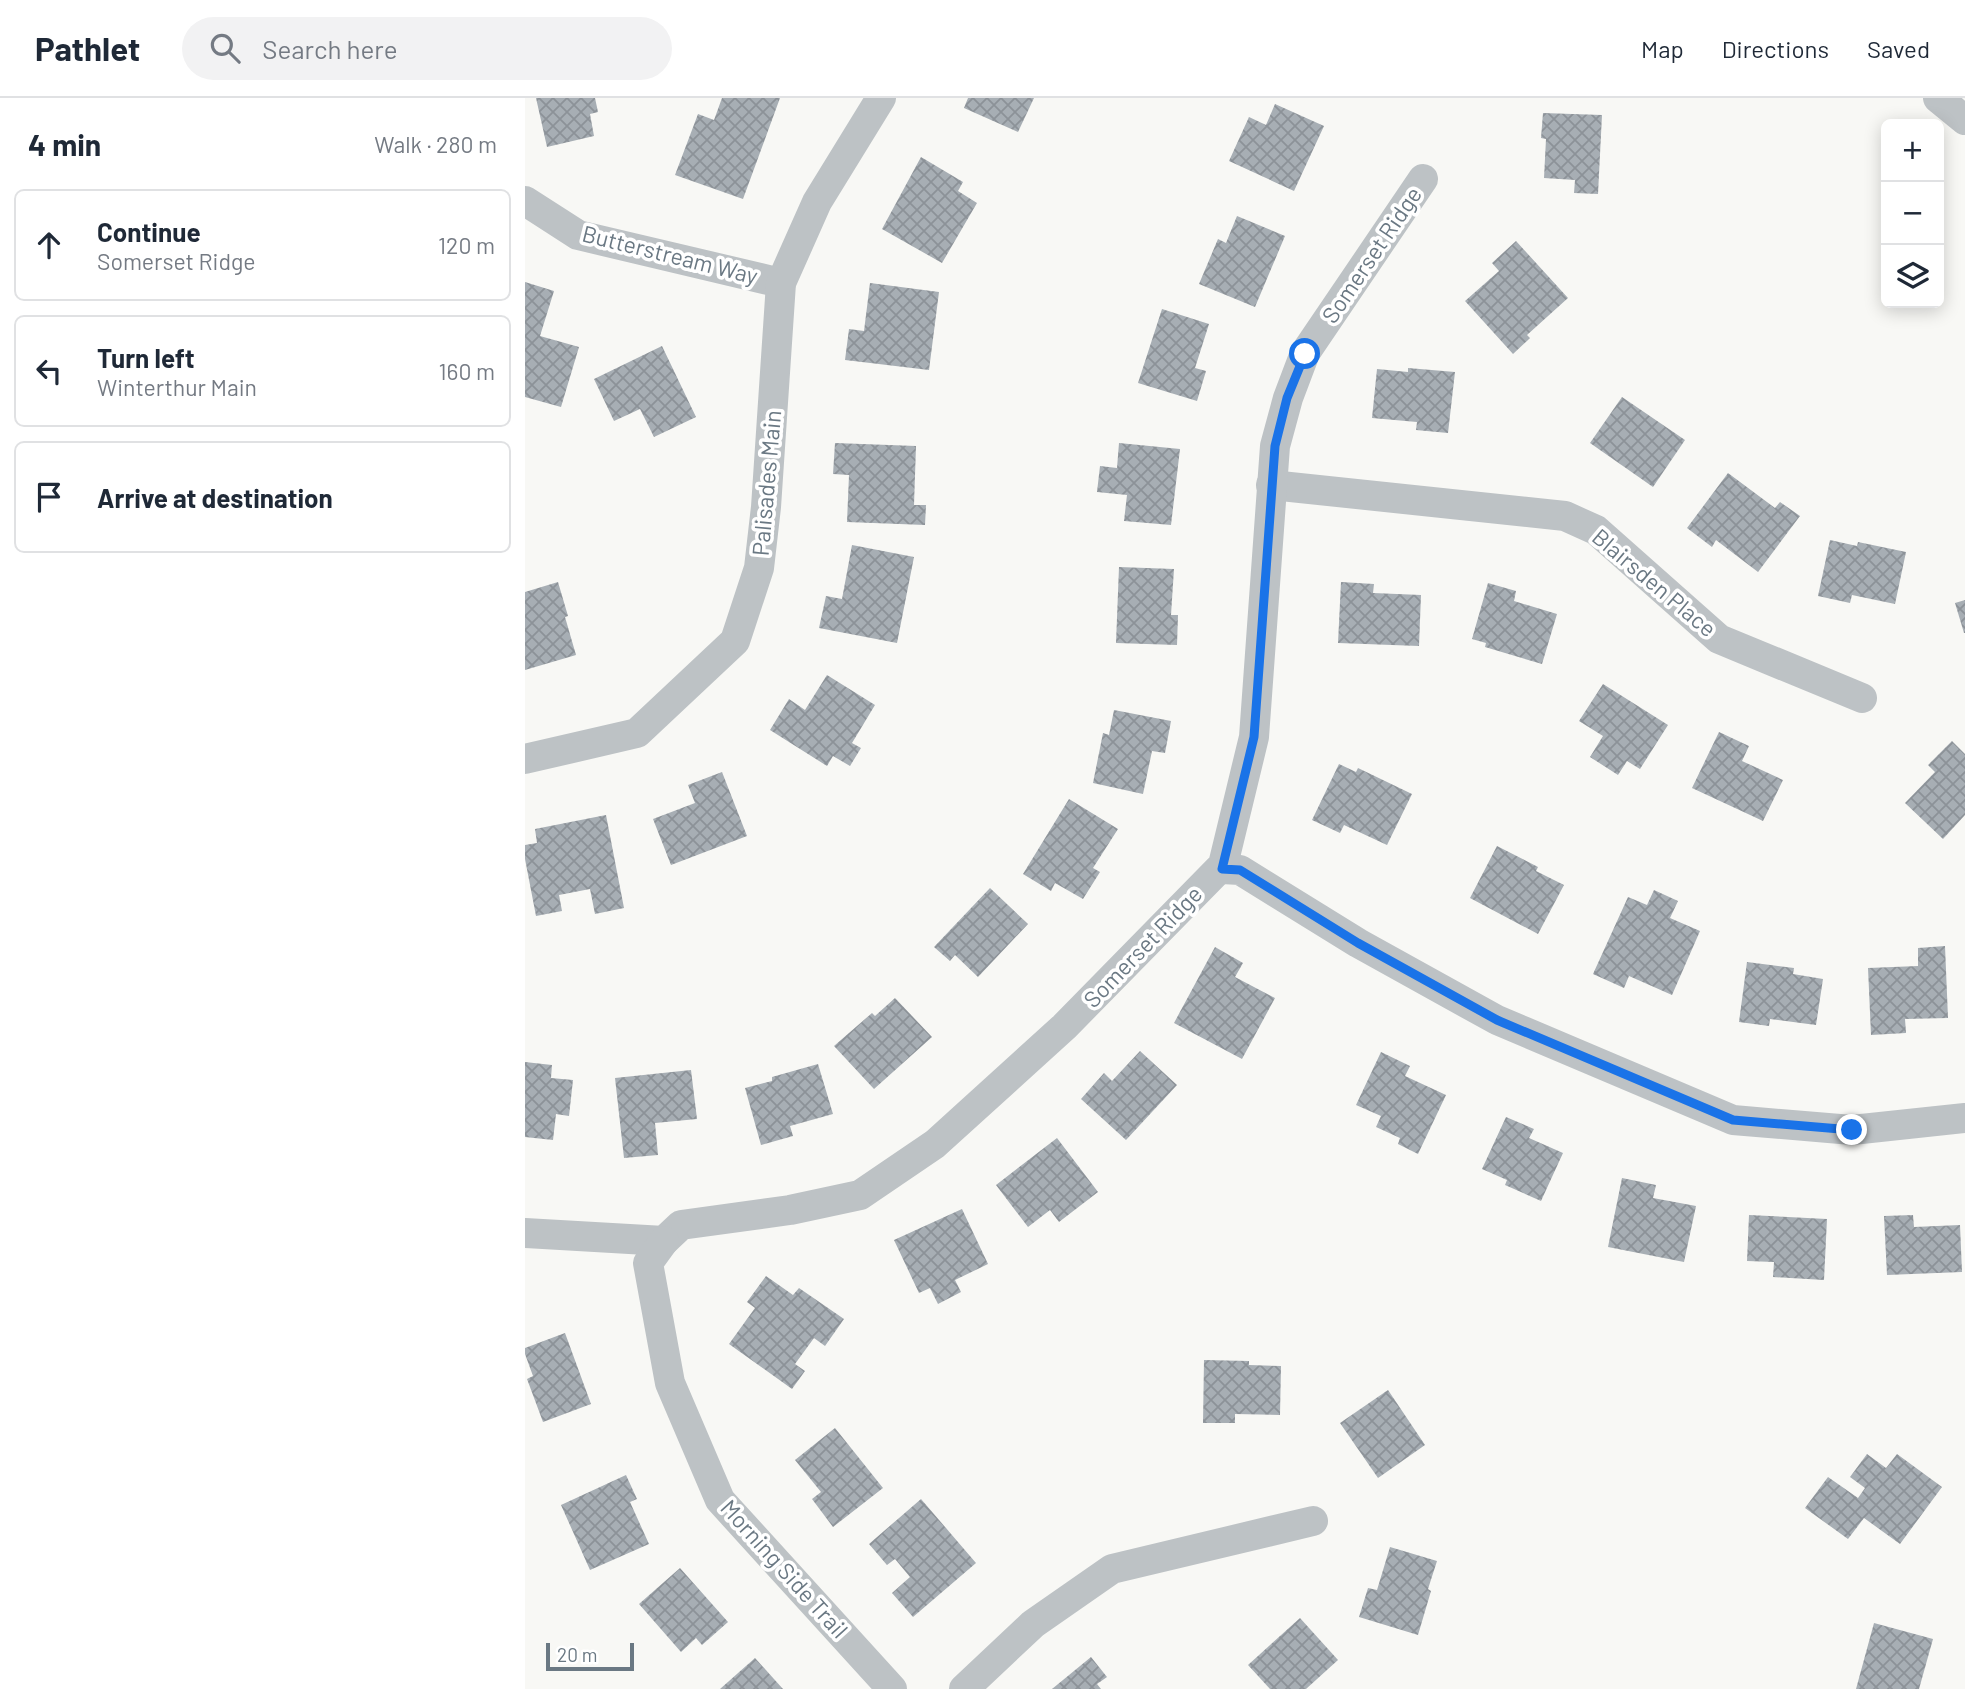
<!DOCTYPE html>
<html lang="en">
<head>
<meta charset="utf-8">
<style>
	body { margin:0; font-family:Barlow,sans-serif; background:#f2f2f3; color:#1f2937 }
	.controls { position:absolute; right:21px; top:21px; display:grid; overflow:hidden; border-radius:10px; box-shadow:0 4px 18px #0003 }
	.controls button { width:63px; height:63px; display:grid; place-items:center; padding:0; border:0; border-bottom:2px solid #e0e1e3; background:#fff; color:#1f2937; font:35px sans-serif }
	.scale { position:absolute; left:21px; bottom:18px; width:88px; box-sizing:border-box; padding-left:7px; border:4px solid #6a7883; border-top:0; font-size:19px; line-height:24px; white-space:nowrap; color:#6a7883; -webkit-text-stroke:5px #fff; paint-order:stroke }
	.stop { position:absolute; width:21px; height:21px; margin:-16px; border:5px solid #1a73e8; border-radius:50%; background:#fff }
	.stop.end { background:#1a73e8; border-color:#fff; box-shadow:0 2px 7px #0008 }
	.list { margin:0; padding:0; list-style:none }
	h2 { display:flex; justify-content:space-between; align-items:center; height:91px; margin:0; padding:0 28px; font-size:30px }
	h2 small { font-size:23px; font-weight:400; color:#747a83 }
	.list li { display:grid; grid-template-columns:46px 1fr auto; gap:21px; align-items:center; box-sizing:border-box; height:112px; margin:0 14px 14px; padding:0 14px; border:2px solid #e0e1e3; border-radius:10px }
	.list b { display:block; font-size:26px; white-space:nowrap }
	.list p { margin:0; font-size:23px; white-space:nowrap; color:#747a83 }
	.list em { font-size:23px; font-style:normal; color:#747a83 }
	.icon { flex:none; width:38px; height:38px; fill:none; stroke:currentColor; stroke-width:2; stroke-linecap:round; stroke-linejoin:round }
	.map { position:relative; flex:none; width:1440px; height:1591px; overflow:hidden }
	header { display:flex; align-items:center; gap:42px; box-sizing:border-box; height:98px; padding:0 35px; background:#fff; border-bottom:2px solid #e0e1e3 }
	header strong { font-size:33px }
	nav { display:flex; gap:38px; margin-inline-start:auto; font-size:24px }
	.search { width:490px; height:63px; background:#f2f2f3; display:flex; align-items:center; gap:18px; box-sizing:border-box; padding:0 24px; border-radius:38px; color:#747a83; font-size:26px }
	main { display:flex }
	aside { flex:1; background:#fff }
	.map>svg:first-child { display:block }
	.building { fill:url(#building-cross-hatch) }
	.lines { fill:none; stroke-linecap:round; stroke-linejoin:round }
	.minor { stroke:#bdc2c5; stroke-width:30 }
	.route { stroke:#1a73e8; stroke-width:9 }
	.labels { text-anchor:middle; stroke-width:7; stroke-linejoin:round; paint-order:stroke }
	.street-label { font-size:23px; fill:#6a7883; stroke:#fff }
</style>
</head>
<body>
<header>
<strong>Pathlet</strong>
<div class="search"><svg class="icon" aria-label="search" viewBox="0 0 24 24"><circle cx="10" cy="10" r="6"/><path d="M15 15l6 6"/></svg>Search here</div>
<nav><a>Map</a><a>Directions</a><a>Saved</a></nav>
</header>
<main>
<aside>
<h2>4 min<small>Walk · 280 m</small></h2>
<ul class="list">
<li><svg class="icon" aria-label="ahead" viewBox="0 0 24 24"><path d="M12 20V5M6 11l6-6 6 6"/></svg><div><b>Continue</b><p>Somerset Ridge</p></div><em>120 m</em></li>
<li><svg class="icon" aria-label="left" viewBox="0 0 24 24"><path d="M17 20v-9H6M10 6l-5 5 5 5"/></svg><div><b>Turn left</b><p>Winterthur Main</p></div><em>160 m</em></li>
<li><svg class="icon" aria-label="arrive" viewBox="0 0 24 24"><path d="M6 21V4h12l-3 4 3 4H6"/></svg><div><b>Arrive at destination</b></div></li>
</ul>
</aside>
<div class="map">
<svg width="1440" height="1591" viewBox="0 0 1440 1591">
	<defs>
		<pattern id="building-cross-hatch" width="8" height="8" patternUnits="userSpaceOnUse" patternTransform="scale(1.75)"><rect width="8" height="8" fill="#a7aeb4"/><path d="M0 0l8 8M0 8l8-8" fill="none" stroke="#8c9298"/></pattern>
	</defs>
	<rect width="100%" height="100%" fill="#f8f8f5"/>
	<g class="building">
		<polygon points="11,0 70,0 73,14 65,16 69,38 22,49"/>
		<polygon points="197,0 255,0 218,101 150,77 173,16 189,22"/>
		<polygon points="443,0 509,0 493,34 439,10"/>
		<polygon points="750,6 799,28 769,93 704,63 724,19 741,27"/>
		<polygon points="1018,15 1077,17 1073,96 1049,95 1050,82 1019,80 1021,41 1016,40"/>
		<polygon points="396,59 438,84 433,93 452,105 417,165 357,131"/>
		<polygon points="712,118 760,138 730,209 674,186 693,141 701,145"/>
		<polygon points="991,143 1043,200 1002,237 1005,240 988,256 940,203 974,173 967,165"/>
		<polygon points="0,184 29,193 15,238 54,249 36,309 0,299"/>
		<polygon points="345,185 414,194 404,272 320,262 324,231 339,233"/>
		<polygon points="637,211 684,226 670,270 681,273 672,303 613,285"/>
		<polygon points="137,248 171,319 129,339 115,311 89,323 69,281"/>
		<polygon points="883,270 930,274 923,335 891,332 892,324 847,320 852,271 883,274"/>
		<polygon points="1097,299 1160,342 1128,389 1065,345"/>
		<polygon points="310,345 391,348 389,407 401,407 400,427 322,424 324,377 308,376"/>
		<polygon points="594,345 655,351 646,427 599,423 602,397 572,394 575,368 592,370"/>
		<polygon points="1203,375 1250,410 1255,404 1275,418 1233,474 1191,442 1187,449 1162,430"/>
		<polygon points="1305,442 1332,448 1333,444 1381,454 1370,506 1327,497 1325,505 1293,498"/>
		<polygon points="327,447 389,459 372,545 294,530 301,498 317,501"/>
		<polygon points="594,469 649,471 646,517 653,517 652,547 591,545"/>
		<polygon points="33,484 43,518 40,519 51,557 0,572 0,494"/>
		<polygon points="816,484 849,486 848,495 896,497 894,548 813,545"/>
		<polygon points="963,485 991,493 989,503 1032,516 1017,566 960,549 961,545 947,541"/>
		<polygon points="1440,502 1440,535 1439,535 1430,505"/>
		<polygon points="302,577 350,607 327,645 336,650 325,668 308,658 302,668 245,632 264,601 280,612"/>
		<polygon points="1078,586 1143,627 1115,671 1102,663 1093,677 1065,659 1078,638 1054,623"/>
		<polygon points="589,612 646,623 640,655 627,653 618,696 568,685 578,635 584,637"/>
		<polygon points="1194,634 1224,648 1217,663 1258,682 1238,723 1167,690"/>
		<polygon points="1427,643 1440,656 1440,717 1418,741 1380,705 1410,674 1403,667"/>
		<polygon points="814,666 831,674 833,670 887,696 862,747 819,727 815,735 787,722"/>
		<polygon points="197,674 222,738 146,767 128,721 170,705 163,687"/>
		<polygon points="544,701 593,731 568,770 575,774 558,801 530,785 526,793 498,776"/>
		<polygon points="81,717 99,810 70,816 65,791 34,797 37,813 11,818 0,761 0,747 12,745 10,731"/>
		<polygon points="972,748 1013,769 1011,773 1039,787 1013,836 945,800"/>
		<polygon points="465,790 503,826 453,879 430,857 425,863 409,849"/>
		<polygon points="1129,792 1153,803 1145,820 1175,833 1147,897 1104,878 1099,890 1068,876 1103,799 1122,807"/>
		<polygon points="1420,848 1423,920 1380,921 1381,935 1346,937 1343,870 1393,868 1393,850"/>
		<polygon points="690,849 718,865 710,879 750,900 717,961 649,925"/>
		<polygon points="1222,864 1269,870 1268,876 1298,881 1291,927 1245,921 1244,928 1214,924"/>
		<polygon points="370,900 407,939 349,991 309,948 347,915 350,918"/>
		<polygon points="615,953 652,987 601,1042 556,1001 579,975 587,983"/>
		<polygon points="856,954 885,968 880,978 921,997 893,1056 873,1046 875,1040 851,1029 856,1018 831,1007"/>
		<polygon points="0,964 27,967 26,980 48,982 44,1018 31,1016 28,1042 0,1039"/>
		<polygon points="293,966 308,1016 265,1028 268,1038 236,1047 220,990 247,983 247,979"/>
		<polygon points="166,972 172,1021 130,1025 133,1057 99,1060 90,980"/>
		<polygon points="981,1019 1009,1031 1004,1040 1038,1055 1016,1103 980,1087 982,1082 957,1071"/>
		<polygon points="532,1040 573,1094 534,1124 525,1112 503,1129 471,1087"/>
		<polygon points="1097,1080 1131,1087 1128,1100 1171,1108 1159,1164 1083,1149"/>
		<polygon points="437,1111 463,1166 430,1182 436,1194 413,1206 405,1190 394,1195 369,1142"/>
		<polygon points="1224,1117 1302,1121 1299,1182 1248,1179 1249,1164 1222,1163"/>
		<polygon points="1388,1117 1389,1129 1435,1127 1437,1174 1362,1177 1359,1118"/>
		<polygon points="241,1178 268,1197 274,1190 319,1221 300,1248 289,1240 270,1266 280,1273 267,1291 204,1246 230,1210 222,1204"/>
		<polygon points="40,1235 66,1306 18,1324 2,1281 8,1278 0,1256 0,1250"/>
		<polygon points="679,1262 724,1263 724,1267 756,1268 755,1317 710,1316 710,1325 678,1325"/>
		<polygon points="863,1292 900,1347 853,1380 815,1325"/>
		<polygon points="310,1330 358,1390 308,1429 287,1401 296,1394 270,1362"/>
		<polygon points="1342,1356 1361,1370 1372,1356 1417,1389 1375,1446 1339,1420 1323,1441 1280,1410 1303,1379 1333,1400 1340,1390 1325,1379"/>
		<polygon points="101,1377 112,1401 105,1404 124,1446 65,1472 36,1407"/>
		<polygon points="396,1401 451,1465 388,1519 367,1495 385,1479 370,1461 362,1467 344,1446"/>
		<polygon points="865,1449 912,1463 903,1491 906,1493 893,1537 834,1519 843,1490 852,1492"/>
		<polygon points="155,1470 203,1524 177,1547 171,1540 156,1554 114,1506"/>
		<polygon points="775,1520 813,1562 781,1591 745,1591 723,1567"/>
		<polygon points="1349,1525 1408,1541 1394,1591 1331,1591"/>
		<polygon points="566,1559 582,1579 572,1586 576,1591 527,1591"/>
		<polygon points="230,1560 258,1591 195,1591"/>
	</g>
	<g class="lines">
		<g class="minor">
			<polyline points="1413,0 1440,22"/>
			<polyline points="0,103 53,137 256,185"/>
			<polyline points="746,387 1040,418 1071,432 1194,541 1337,600"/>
			<polyline points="0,661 112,635 210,543 234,470 241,409 256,185 292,104 356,0"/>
			<polyline points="697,771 715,772 833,845 972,922 1208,1022 1327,1032 1440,1020"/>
			<polyline points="0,1135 139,1143 156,1127 265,1112 335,1097 410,1046 539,929 694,771 697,771 729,639 750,348 763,300 780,255 898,81"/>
			<polyline points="139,1143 123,1165 145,1285 195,1402 367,1591"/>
			<polyline points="439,1591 508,1526 587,1471 788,1423"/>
		</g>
	</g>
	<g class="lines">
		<polyline class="route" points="780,256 762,300 750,348 729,639 697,771 715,772 833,845 972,922 1208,1022 1327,1032"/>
	</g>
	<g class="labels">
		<g class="street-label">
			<text transform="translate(145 157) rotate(14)" y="8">Butterstream Way</text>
			<text transform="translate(847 157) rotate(-56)" y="8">Somerset Ridge</text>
			<text transform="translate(242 385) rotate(-85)" y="8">Palisades Main</text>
			<text transform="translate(1129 485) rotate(40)" y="8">Blairsden Place</text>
			<text transform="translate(618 849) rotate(-46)" y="8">Somerset Ridge</text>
			<text transform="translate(259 1471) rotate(48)" y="8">Morning Side Trail</text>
		</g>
	</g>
</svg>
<div class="controls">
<button>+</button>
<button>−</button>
<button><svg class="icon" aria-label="layers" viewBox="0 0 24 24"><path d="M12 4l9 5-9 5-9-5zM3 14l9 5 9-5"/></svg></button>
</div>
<div class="scale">20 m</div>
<div class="stop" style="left:780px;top:256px"></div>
<div class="stop end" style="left:1327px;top:1032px"></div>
</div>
</main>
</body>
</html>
